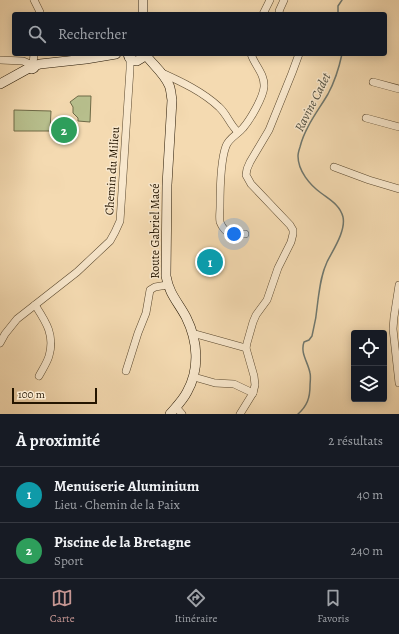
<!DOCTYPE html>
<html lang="fr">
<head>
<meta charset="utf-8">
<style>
	body { margin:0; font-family:Alegreya,serif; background:#20242c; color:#f1f3f6 }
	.controls { position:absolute; right:12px; bottom:12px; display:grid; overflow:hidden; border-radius:4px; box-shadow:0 2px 10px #0003 }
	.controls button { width:36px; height:36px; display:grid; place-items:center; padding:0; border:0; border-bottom:1px solid #363941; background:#171b24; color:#f1f3f6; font:20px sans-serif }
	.scale { position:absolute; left:12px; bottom:10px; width:85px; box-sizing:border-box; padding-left:4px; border:2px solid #241500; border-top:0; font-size:11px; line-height:14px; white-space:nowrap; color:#241500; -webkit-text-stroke:3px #f8e7cc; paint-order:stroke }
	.you { position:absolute; left:234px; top:234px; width:14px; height:14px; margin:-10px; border:3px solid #fff; border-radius:50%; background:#1a73e8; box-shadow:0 0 0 6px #1a73e833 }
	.badge { display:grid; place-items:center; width:26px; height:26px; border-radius:50%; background:#c59692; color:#fff; font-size:13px; font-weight:700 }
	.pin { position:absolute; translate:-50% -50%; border:2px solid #fff; box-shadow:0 1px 4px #0006 }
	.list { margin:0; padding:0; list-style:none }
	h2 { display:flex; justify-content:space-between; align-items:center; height:52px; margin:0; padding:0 16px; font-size:17px }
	h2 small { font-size:13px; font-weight:400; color:#9ea1a6 }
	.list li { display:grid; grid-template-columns:26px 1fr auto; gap:12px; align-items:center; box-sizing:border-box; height:56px; padding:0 16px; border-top:1px solid #363941 }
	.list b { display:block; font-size:15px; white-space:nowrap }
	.list p { margin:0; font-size:13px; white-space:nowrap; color:#9ea1a6 }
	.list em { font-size:13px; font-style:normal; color:#9ea1a6 }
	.icon { flex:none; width:22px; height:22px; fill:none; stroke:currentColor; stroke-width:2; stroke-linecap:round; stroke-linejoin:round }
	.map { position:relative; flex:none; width:399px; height:414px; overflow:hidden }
	.search { position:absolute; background:#171b24; box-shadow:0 2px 10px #0003; left:12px; right:12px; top:12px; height:44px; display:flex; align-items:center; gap:10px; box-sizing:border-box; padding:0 14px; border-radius:4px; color:#9ea1a6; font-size:15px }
	.sheet { height:164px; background:#171b24 }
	nav { display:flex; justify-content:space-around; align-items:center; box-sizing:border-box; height:56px; border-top:1px solid #363941; background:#171b24; font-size:11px; color:#9ea1a6 }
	nav a { display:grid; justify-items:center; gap:2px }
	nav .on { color:#c59692 }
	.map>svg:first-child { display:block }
	.green { fill:#b8c08e; stroke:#6e6a47 }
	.water { fill:#a1b8b7; stroke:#6f776e }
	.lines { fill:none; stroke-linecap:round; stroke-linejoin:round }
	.stream { stroke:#6f776e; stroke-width:1.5 }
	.street-casing { stroke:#58462c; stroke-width:8 }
	.secondary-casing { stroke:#241500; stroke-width:10 }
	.street { stroke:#f8e7cc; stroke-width:7 }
	.secondary { stroke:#f8e7cc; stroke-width:9 }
	.labels { text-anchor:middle; stroke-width:3; stroke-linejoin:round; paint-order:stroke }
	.street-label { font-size:12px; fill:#241500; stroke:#f8e7cc }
	.water-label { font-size:13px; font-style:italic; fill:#504e40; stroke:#f8e7cc }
</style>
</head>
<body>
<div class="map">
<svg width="399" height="414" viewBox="0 0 399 414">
	<rect width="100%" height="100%" fill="#f4dab1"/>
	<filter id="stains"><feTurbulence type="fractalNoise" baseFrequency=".005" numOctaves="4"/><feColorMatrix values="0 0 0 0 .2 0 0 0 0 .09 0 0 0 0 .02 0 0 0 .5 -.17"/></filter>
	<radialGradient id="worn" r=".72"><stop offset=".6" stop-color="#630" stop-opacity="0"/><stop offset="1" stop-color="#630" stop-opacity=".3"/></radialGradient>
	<g class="green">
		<polygon points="78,96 91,96 90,122 78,121 78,118 73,113 73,107 70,102"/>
		<polygon points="14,110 51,111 50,131 14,131"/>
	</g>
	<polygon class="water" points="63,122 70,122 71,137 69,139 64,139 58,132 58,128"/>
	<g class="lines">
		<g class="stream">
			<polyline points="338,14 338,6 342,0"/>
			<path d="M298 414C307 406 310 398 310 386 310 382 311 377 310 373 308 362 300 353 304 342L309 340 312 336C315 324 317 312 318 300 320 286 321 275 327 262 333 250 346 231 343 217 340 205 330 200 321 193 310 185 298 171 298 156 298 153 299 150 300 147 305 127 318 111 328 94 335 81 339 68 342 54"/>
		</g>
		<defs>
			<g id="street">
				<polyline points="34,0 40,12 40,14"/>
				<polyline points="263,14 270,0"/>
				<polyline points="280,14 279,11 284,0"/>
				<polyline points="0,60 23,61 30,64"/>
				<polyline points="33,64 34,54"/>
				<path d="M162 73C182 82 203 92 219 107 227 114 230 125 238 132"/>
				<polyline points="373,82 399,89"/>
				<polyline points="366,118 399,127"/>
				<polyline points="334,167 369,180 399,189"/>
				<path d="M245 234C239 234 230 235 225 230 223 228 221 225 220 222 219 217 220 212 220 207 220 190 220 162 226 146 229 138 238 134 243 128 250 120 263 98 264 87 265 74 255 66 251 54"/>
				<polyline points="399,285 394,317 393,329 399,383"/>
				<path d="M35 305C46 322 55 335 49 356 47 363 42 370 39 376"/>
				<polyline points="192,333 246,348"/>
				<polyline points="0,343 5,334 17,319 77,272 110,241 115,232 120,221 130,69 130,59"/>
				<polyline points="126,371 138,333 146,313 150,290 155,287 167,285"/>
				<polyline points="194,377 215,383 234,384 253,393"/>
				<polyline points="176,407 182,414"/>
				<polyline points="240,414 253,393 255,385 254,376 246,348 247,343 253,322 256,315 267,300 278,268 291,242 293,234 293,230 290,225 251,184 246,175 247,169 250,162 269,130 292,73 299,54"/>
			</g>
			<g id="secondary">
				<polyline points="143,14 143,0"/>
				<path d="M128 54C129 59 132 61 137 61L142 58 144 54"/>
				<path d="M145 54C152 64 164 73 169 85 171 89 171 95 172 100L167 185 166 276C169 294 178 302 186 317 198 341 200 369 187 392 183 400 176 407 170 414"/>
				<polyline points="29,68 32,69 34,68 34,66 40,64 86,59 116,54"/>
				<polyline points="0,84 29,68"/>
			</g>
		</defs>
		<use href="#street" class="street-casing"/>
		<use href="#secondary" class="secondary-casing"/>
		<use href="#street" class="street"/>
		<use href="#secondary" class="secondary"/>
	</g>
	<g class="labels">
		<g class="street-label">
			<text transform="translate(112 171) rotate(-86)" y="4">Chemin du Milieu</text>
			<text transform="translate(155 231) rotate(-90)" y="4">Route Gabriel Macé</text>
		</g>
		<g class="water-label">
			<text transform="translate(312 102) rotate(-63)" y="5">Ravine Cadet</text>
		</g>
	</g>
	<rect width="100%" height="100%" filter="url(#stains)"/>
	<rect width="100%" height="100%" fill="url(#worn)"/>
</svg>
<div class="controls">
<button><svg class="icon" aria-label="locate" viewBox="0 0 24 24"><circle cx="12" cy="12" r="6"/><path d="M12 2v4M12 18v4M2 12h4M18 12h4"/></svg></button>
<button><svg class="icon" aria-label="layers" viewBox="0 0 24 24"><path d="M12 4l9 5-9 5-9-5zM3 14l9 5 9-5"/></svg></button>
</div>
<div class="scale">100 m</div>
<div class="you"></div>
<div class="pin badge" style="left:210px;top:262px;background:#0f9aa8">1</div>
<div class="pin badge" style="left:64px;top:130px;background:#2e9e5b">2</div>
<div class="search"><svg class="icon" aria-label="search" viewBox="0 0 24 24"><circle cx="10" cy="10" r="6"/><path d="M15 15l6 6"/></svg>Rechercher</div>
</div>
<section class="sheet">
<h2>À proximité<small>2 résultats</small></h2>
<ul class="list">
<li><span class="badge" style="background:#0f9aa8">1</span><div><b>Menuiserie Aluminium</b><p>Lieu · Chemin de la Paix</p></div><em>40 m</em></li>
<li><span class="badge" style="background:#2e9e5b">2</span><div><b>Piscine de la Bretagne</b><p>Sport</p></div><em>240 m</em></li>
</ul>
</section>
<nav>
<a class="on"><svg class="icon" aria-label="map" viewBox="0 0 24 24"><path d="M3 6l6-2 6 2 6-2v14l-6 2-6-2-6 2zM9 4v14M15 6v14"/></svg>Carte</a>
<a><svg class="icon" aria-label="directions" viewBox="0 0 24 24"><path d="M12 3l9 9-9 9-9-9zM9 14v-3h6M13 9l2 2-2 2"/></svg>Itinéraire</a>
<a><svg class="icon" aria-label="saved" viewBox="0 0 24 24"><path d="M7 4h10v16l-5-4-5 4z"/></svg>Favoris</a>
</nav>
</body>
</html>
